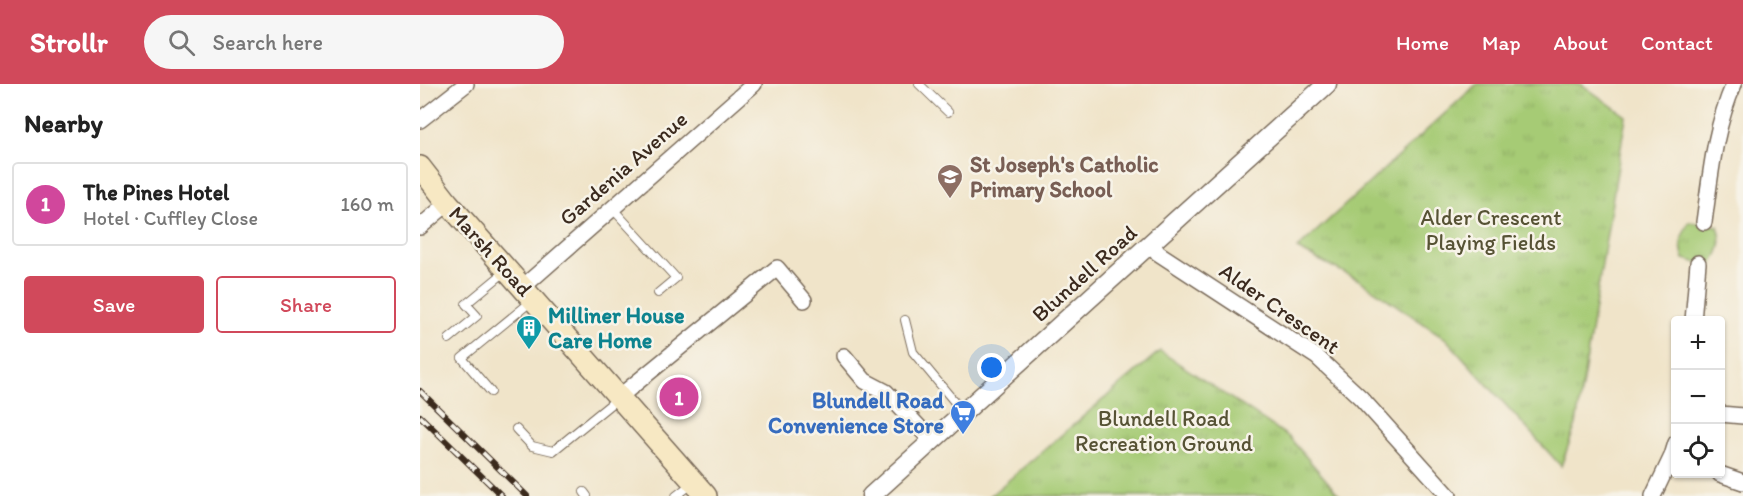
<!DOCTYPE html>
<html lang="en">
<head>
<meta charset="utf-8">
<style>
	body { margin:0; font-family:Itim,sans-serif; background:#f6f6f6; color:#222 }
	.controls { position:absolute; right:18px; bottom:18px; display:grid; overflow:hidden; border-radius:6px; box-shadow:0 2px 4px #0004 }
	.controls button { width:54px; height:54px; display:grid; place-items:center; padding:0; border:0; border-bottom:2px solid #e0e0e0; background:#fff; color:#222; font:30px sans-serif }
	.you { position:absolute; left:572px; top:284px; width:21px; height:21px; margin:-15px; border:4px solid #fff; border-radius:50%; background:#1a73e8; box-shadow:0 0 0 9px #1a73e833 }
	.badge { display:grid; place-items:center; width:39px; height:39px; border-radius:50%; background:#d1495b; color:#fff; font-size:20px; font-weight:700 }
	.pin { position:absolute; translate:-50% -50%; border:3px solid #fff; box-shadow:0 2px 6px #0006 }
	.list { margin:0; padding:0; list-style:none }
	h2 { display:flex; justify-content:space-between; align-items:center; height:78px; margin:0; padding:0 24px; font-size:26px }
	h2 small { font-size:20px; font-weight:400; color:#767676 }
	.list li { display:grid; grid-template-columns:39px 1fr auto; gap:18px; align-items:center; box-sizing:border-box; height:84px; margin:0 12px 12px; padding:0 12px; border:2px solid #e0e0e0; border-radius:6px }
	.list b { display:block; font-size:22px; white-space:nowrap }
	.list p { margin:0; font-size:20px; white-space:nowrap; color:#767676 }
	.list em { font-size:20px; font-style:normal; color:#767676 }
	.actions { display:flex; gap:12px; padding:18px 24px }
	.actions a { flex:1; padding:14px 0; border:2px solid #d1495b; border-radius:6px; text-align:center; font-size:21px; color:#d1495b }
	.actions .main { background:#d1495b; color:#fff }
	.icon { flex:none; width:33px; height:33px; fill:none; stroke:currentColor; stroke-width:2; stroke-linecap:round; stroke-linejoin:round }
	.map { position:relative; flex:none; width:1323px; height:412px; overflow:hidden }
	header { display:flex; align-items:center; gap:36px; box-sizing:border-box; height:84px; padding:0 30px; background:#d1495b; color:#fff }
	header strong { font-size:28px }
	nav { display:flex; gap:33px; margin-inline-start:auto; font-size:21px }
	.search { width:420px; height:54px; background:#f6f6f6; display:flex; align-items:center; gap:15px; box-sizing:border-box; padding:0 21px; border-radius:33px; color:#767676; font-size:22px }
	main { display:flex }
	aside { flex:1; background:#fff }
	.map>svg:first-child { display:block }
	.park { fill:url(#park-tufts); stroke:#707a4a; stroke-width:1.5 }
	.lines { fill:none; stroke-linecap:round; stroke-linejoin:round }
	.service-casing { stroke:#7a6b5a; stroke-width:10 }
	.minor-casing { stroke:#7a6b5a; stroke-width:18 }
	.tertiary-casing { stroke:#7a6b5a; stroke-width:21 }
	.secondary-casing { stroke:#7a6b5a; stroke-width:24 }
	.service { stroke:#fff; stroke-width:8 }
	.minor { stroke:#fff; stroke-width:15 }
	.tertiary { stroke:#fff; stroke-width:18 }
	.secondary { stroke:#f7e8c3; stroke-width:21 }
	.rail-casing { stroke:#3b2a1e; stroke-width:6 }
	.rail { stroke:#f7f3e8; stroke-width:4; stroke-dasharray:11; stroke-linecap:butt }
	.labels { text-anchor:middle; stroke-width:5; stroke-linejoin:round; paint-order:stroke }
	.education-label { font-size:22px; font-weight:bold; fill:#785e54; stroke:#f7f3e8; text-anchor:start }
	.street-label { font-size:22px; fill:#3b2a1e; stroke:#f7f3e8 }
	.park-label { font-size:22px; fill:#565234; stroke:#f7f3e8 }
	.culture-label { font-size:22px; font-weight:bold; fill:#0d838f; stroke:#f7f3e8; text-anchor:start }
	.shop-label { font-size:22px; font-weight:bold; fill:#366cbe; stroke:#f7f3e8; text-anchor:end }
</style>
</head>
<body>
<header>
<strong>Strollr</strong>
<div class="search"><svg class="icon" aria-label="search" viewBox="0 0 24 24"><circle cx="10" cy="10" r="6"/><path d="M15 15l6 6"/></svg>Search here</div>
<nav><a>Home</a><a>Map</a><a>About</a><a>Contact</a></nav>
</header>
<main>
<aside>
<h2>Nearby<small></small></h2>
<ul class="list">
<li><span class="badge" style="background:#d1479c">1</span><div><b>The Pines Hotel</b><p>Hotel · Cuffley Close</p></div><em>160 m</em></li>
</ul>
<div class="actions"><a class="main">Save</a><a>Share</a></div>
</aside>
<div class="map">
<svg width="1323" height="412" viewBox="0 0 1323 412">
	<defs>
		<pattern id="park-tufts" width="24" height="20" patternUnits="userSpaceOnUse" patternTransform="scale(1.5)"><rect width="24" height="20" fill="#a6cb75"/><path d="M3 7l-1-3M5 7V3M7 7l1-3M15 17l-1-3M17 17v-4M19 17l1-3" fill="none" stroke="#90ae65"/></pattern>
	</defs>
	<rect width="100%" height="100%" fill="#f7f3e8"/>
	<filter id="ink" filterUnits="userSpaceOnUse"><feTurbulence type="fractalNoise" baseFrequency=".0167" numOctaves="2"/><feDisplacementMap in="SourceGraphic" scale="12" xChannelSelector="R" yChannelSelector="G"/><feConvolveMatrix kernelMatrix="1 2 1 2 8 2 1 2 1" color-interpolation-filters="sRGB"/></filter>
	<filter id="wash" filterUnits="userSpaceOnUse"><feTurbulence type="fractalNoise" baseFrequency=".008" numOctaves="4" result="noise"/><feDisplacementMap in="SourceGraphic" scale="24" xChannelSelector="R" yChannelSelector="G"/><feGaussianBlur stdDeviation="1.35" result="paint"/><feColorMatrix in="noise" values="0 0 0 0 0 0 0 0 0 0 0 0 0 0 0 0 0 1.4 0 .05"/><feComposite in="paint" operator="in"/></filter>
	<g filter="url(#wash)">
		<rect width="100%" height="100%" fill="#f0e4c9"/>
		<g class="park">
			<polygon points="1057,0 1161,0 1206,32 1156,340 1141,382 1026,255 939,196 877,165"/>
			<path d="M1269 138 1298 142C1303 157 1301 165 1293 178L1278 179 1264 175C1259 159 1261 152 1269 138Z"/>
			<polygon points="740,267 869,353 920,412 570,412"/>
		</g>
	</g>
	<g filter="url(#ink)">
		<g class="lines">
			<defs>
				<g id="service">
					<polyline points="499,0 528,28"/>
					<polyline points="192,124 256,194 238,209"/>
					<polyline points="485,236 493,268 543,328"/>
					<polyline points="29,255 57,232 46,220 86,187"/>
					<polyline points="71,308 42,274 113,216"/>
					<polyline points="96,345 112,362 133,367 197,315"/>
					<polyline points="164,408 167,412"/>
					<polyline points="256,412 273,399"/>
				</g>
				<g id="minor">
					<polyline points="0,36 46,0"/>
					<path d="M1284 138C1291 89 1294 46 1314 0"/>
					<polyline points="0,143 28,119"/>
					<polyline points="732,160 738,169 897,273 941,314 1029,412"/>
					<polyline points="103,203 334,0"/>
					<polyline points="1273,237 1278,179"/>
					<polyline points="424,272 445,297 466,308 512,357"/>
					<polyline points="199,313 357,184 384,216"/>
					<polyline points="1300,330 1323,332"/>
					<polyline points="1300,390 1323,398"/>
					<polyline points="1233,412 1252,372 1256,359"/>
				</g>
				<polyline id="tertiary" points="451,412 907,0"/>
				<polyline id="secondary" points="0,83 28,119 286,412"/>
			</defs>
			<use href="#service" class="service-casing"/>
			<use href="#minor" class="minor-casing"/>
			<use href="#tertiary" class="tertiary-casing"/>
			<use href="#secondary" class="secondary-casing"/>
			<use href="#service" class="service"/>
			<use href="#minor" class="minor"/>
			<use href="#tertiary" class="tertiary"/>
			<use href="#secondary" class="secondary"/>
			<defs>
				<g id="rail">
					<polyline points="0,307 107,412"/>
					<polyline points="0,332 82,412"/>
				</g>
			</defs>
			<use href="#rail" class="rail-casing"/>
			<use href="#rail" class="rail"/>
		</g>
	</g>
	<defs>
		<symbol id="school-pin" viewBox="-11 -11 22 30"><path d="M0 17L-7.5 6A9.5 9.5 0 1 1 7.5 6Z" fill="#8d6e63" stroke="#f7f3e8"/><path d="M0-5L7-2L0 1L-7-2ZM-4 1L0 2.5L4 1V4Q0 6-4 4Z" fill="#fff"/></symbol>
		<symbol id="building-pin" viewBox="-11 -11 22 30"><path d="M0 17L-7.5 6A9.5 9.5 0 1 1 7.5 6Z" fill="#0f9aa8" stroke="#f7f3e8"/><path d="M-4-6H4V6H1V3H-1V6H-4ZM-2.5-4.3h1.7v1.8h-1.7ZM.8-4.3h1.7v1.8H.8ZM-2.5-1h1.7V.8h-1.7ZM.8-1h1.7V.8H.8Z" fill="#fff"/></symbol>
		<symbol id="supermarket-pin" viewBox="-11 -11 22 30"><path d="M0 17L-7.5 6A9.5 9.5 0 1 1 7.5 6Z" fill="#3f7fe0" stroke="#f7f3e8"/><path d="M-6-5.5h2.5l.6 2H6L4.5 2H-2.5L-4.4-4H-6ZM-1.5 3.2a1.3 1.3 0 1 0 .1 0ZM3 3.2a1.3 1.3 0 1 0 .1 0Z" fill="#fff"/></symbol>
	</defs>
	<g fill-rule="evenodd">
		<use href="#school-pin" x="515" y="78" width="30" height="40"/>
		<use href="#building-pin" x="94" y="229" width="30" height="40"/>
		<use href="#supermarket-pin" x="528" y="314" width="30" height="40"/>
	</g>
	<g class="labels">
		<g class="education-label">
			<text x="550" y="88">St Joseph's Catholic<tspan x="550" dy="25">Primary School</tspan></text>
		</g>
		<g class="street-label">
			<text transform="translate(203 84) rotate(-41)" y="8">Gardenia Avenue</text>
			<text transform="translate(71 167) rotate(48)" y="8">Marsh Road</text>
			<text transform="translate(664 189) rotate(-42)" y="8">Blundell Road</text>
			<text transform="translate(860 224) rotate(35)" y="8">Alder Crescent</text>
		</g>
		<g class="park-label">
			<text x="1071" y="141">Alder Crescent<tspan x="1071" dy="25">Playing Fields</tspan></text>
			<text x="744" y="342">Blundell Road<tspan x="744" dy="25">Recreation Ground</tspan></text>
		</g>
		<g class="culture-label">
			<text x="128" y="239">Milliner House<tspan x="128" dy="25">Care Home</tspan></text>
		</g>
		<g class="shop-label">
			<text x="524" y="324">Blundell Road<tspan x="524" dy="25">Convenience Store</tspan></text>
		</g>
	</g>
</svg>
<div class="controls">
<button>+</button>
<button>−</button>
<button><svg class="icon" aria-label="locate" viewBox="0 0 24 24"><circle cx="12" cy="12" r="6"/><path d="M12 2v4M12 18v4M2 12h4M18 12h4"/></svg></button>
</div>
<div class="you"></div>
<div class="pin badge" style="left:259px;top:313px;background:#d1479c">1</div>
</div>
</main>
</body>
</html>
